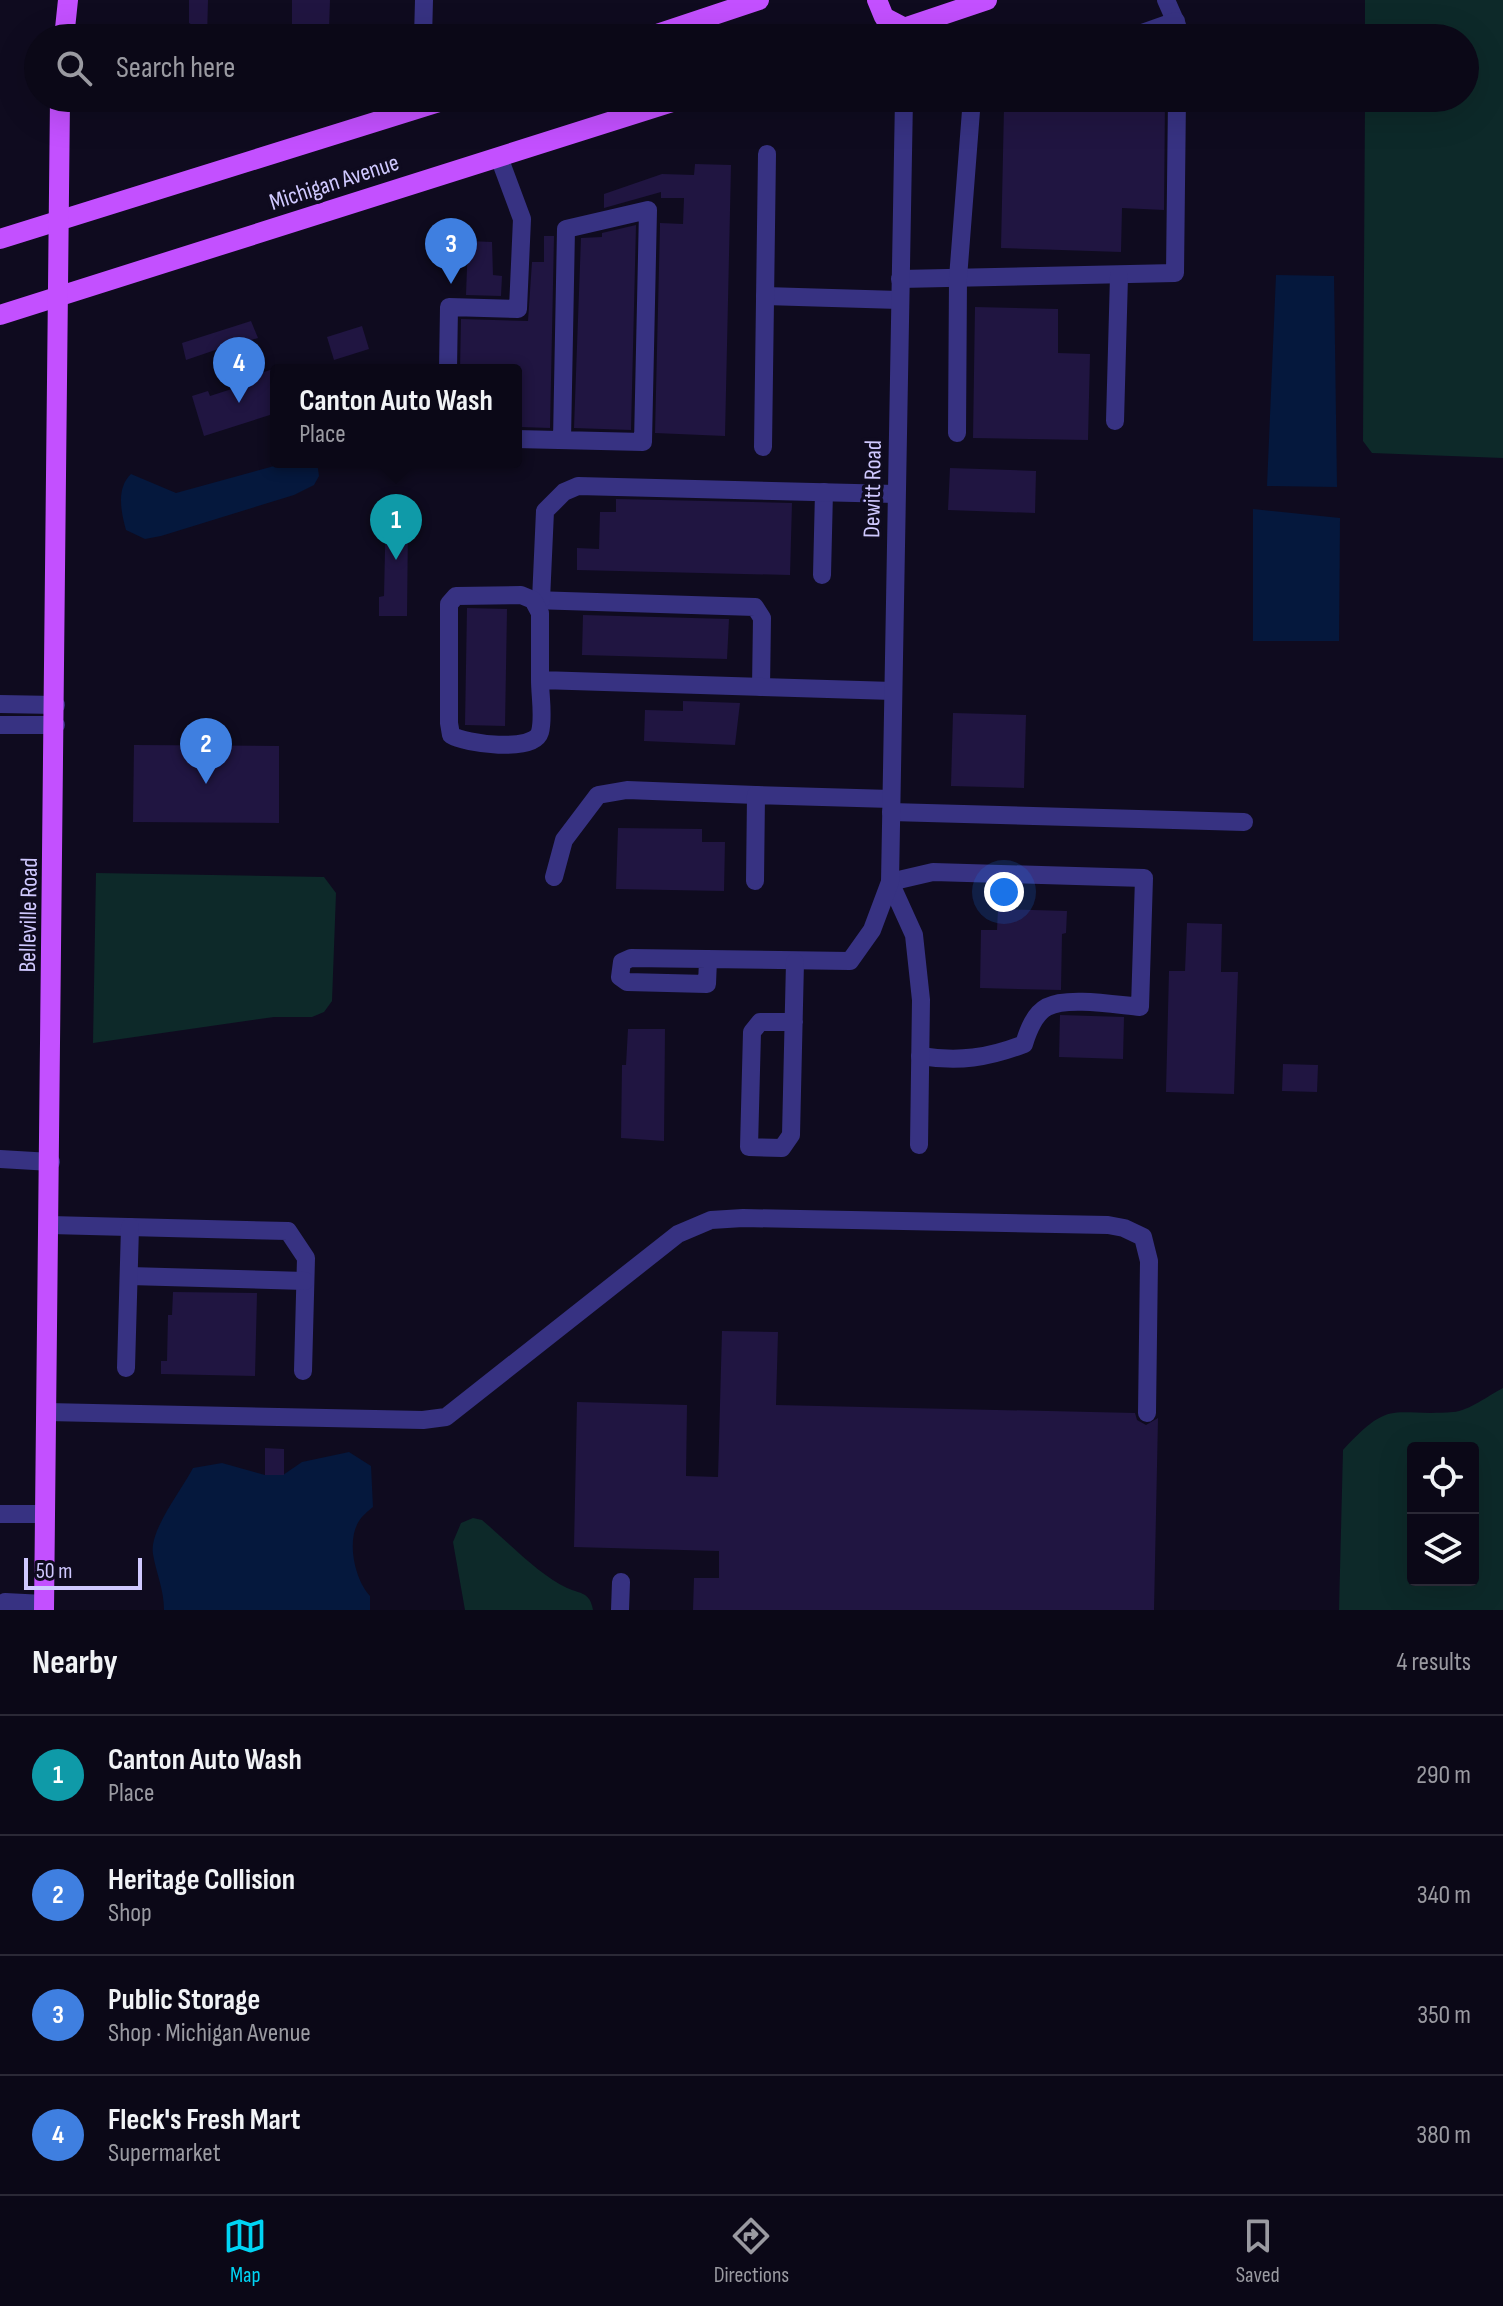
<!DOCTYPE html>
<html lang="en">
<head>
<meta charset="utf-8">
<style>
	body { margin:0; font-family:"Sofia Sans Condensed",sans-serif; background:#141120; color:#f1f3f6 }
	.controls { position:absolute; right:24px; bottom:24px; display:grid; overflow:hidden; border-radius:8px; box-shadow:0 8px 32px #0002 }
	.controls button { width:72px; height:72px; display:grid; place-items:center; padding:0; border:0; border-bottom:2px solid #2b2936; background:#0b0817; color:#f1f3f6; font:40px sans-serif }
	.scale { position:absolute; left:24px; bottom:20px; width:118px; box-sizing:border-box; padding-left:8px; border:4px solid #d0c9ff; border-top:0; font-size:22px; line-height:28px; white-space:nowrap; color:#d0c9ff; -webkit-text-stroke:6px #0f0b1f; paint-order:stroke }
	.you { position:absolute; left:1004px; top:892px; width:28px; height:28px; margin:-20px; border:6px solid #fff; border-radius:50%; background:#1a73e8; box-shadow:0 0 0 12px #1a73e833 }
	.badge { display:grid; place-items:center; width:52px; height:52px; border-radius:50%; background:#00d4f4; color:#fff; font-size:26px; font-weight:700 }
	.pin { position:absolute; translate:-50% -66px; filter:drop-shadow(0 2px 4px #0008) }
	.pin::after { content:''; position:absolute; top:42px; width:28px; height:24px; background:inherit; clip-path:polygon(0 0,100% 0,50% 100%) }
	.popup { position:absolute; left:270px; top:364px; width:252px; height:104px; box-sizing:border-box; display:grid; place-content:center; border-radius:8px; background:#0b0817; filter:drop-shadow(0 2px 6px #0005); font-size:26px; white-space:nowrap; color:#9a9aa1 }
	.popup b { font-size:30px; color:#f1f3f6 }
	.popup::after { content:''; position:absolute; left:50%; top:100%; margin-left:-16px; border:16px solid transparent; border-top-color:#0b0817 }
	.list { margin:0; padding:0; list-style:none }
	h2 { display:flex; justify-content:space-between; align-items:center; height:104px; margin:0; padding:0 32px; font-size:34px }
	h2 small { font-size:26px; font-weight:400; color:#9a9aa1 }
	.list li { display:grid; grid-template-columns:52px 1fr auto; gap:24px; align-items:center; box-sizing:border-box; height:120px; padding:0 32px; border-top:2px solid #2b2936 }
	.list b { display:block; font-size:30px; white-space:nowrap }
	.list p { margin:0; font-size:26px; white-space:nowrap; color:#9a9aa1 }
	.list em { font-size:26px; font-style:normal; color:#9a9aa1 }
	.icon { flex:none; width:44px; height:44px; fill:none; stroke:currentColor; stroke-width:2; stroke-linecap:round; stroke-linejoin:round }
	.map { position:relative; flex:none; width:1503px; height:1610px; overflow:hidden }
	.search { position:absolute; background:#0b0817; box-shadow:0 8px 32px #0002; left:24px; right:24px; top:24px; height:88px; display:flex; align-items:center; gap:20px; box-sizing:border-box; padding:0 28px; border-radius:44px; color:#9a9aa1; font-size:30px }
	.sheet { height:584px; background:#0b0817 }
	nav { display:flex; justify-content:space-around; align-items:center; box-sizing:border-box; height:112px; border-top:2px solid #2b2936; background:#0b0817; font-size:22px; color:#9a9aa1 }
	nav a { display:grid; justify-items:center; gap:4px }
	nav .on { color:#00d4f4 }
	.map>svg:first-child { display:block }
	.green { fill:#0d2929; fill-rule:evenodd }
	.water { fill:#05183d }
	.building { fill:#201541 }
	.lines { fill:none; stroke-linecap:round; stroke-linejoin:round }
	.minor-tunnel { stroke:#2c2841; stroke-width:18; stroke-dasharray:18 9; stroke-linecap:butt }
	.minor { stroke:#373282; stroke-width:18 }
	.major { stroke:#c350ff; stroke-width:20 }
	.labels { text-anchor:middle; stroke-width:7; stroke-linejoin:round; paint-order:stroke }
	.street-label { font-size:24px; fill:#d0c9ff; stroke:#0f0b1f }
</style>
</head>
<body>
<div class="map">
<svg width="1503" height="1610" viewBox="0 0 1503 1610">
	<rect width="100%" height="100%" fill="#0f0b1f"/>
	<g class="green">
		<polygon points="1365,0 1503,0 1503,458 1372,453 1363,441 1365,98 1465,98 1465,38 1365,38"/>
		<polygon points="96,873 324,877 336,893 332,1001 324,1012 312,1017 274,1017 93,1043"/>
		<path d="M1503 1388V1610H1339L1343 1450C1392 1397 1391 1417 1453 1412 1469 1411 1489 1395 1503 1388ZM1473 1448V1580H1413V1448Z"/>
		<path d="M473 1518 482 1520C507 1541 539 1575 567 1588 581 1594 590 1592 593 1610H465L453 1542 461 1523Z"/>
	</g>
	<g class="water">
		<polygon points="1276,275 1334,276 1337,487 1267,486"/>
		<path d="M289 462H317L319 476 314 485 294 495 161 536 145 539 126 530C121 512 116 488 131 474L176 493Z"/>
		<polygon points="1253,509 1340,518 1339,641 1253,641"/>
		<path d="M349 1452 371 1466 373 1507C368 1511 362 1516 359 1521 346 1541 355 1580 370 1596V1610H164C164 1589 156 1573 153 1554 149 1530 182 1490 193 1468L222 1463 265 1475H283L302 1462Z"/>
	</g>
	<g class="building">
		<polygon points="189,0 208,0 207,38 200,38 199,29 189,23"/>
		<polygon points="292,0 330,0 329,29 292,28"/>
		<polygon points="1030,98 1165,98 1164,210 1122,208 1121,252 1001,248 1004,107"/>
		<polygon points="695,164 731,165 725,436 655,433 660,226 660,223 683,224 684,198 661,198 661,192 604,208 604,194 662,174 694,175"/>
		<polygon points="636,225 631,430 574,428 581,238 602,237 602,233"/>
		<polygon points="544,236 554,236 550,428 521,427 522,370 460,370 461,319 528,321 532,262 544,262"/>
		<polygon points="468,241 492,242 493,275 502,276 501,296 466,295"/>
		<polygon points="975,307 1058,309 1058,353 1090,354 1088,440 973,438"/>
		<polygon points="251,321 258,338 244,342 255,375 276,368 276,413 204,436 192,396 208,391 210,396 241,386 230,345 186,360 182,343"/>
		<polygon points="362,326 369,349 334,360 327,337"/>
		<polygon points="950,468 1036,471 1035,513 948,510"/>
		<polygon points="616,499 792,503 790,575 577,570 577,548 599,549 600,512 616,512"/>
		<polygon points="386,506 403,506 402,524 408,524 407,616 379,616 379,597 384,596"/>
		<polygon points="467,608 507,609 505,726 465,725"/>
		<polygon points="583,615 729,619 727,659 582,655"/>
		<polygon points="683,701 740,703 735,745 644,741 645,710 683,711"/>
		<polygon points="953,713 1026,715 1024,788 951,786"/>
		<polygon points="134,745 279,746 279,823 133,822"/>
		<polygon points="618,828 702,829 702,842 725,842 724,891 616,889"/>
		<polygon points="998,909 1067,911 1066,933 1062,934 1061,990 980,988 981,930 997,930"/>
		<polygon points="1187,923 1222,924 1221,972 1238,972 1234,1094 1166,1092 1169,971 1185,971"/>
		<polygon points="1060,1015 1124,1017 1123,1059 1059,1057"/>
		<polygon points="628,1029 665,1029 664,1141 621,1138 622,1065 626,1065"/>
		<polygon points="1283,1064 1318,1065 1317,1092 1282,1091"/>
		<polygon points="173,1292 257,1293 255,1376 161,1374 161,1361 167,1361 168,1315 172,1315"/>
		<polygon points="722,1331 778,1332 776,1405 1135,1413 1137,1420 1146,1425 1158,1418 1154,1610 693,1610 694,1578 719,1578 719,1551 574,1547 577,1402 687,1405 686,1476 718,1477"/>
		<polygon points="265,1448 284,1449 284,1475 265,1475"/>
	</g>
	<g class="lines">
		<polyline class="minor-tunnel" points="189,35 207,35"/>
		<g class="minor">
			<polyline points="1166,0 1177,25 1177,38"/>
			<polyline points="139,33 189,35"/>
			<polyline points="423,38 424,0"/>
			<polyline points="1128,38 1176,21"/>
			<polyline points="900,279 1175,273 1177,98"/>
			<polyline points="765,296 899,300"/>
			<polyline points="448,370 449,307 518,309 522,219 499,157"/>
			<polyline points="1115,421 1119,276"/>
			<polyline points="957,433 958,278 972,98"/>
			<polyline points="516,439 643,442 648,210 566,229 562,440"/>
			<polyline points="763,447 767,154"/>
			<polyline points="822,575 824,492"/>
			<polyline points="533,600 755,607 762,618 761,687"/>
			<polyline points="541,600 545,511 564,492 578,486 896,494"/>
			<path d="M540 680V613L533 600 521 595 456 596 449 604V723L451 735C465 744 534 753 540 732 544 717 540 696 540 680L893 691"/>
			<polyline points="0,704 56,705"/>
			<polyline points="0,725 56,725"/>
			<polyline points="891,812 1244,822"/>
			<polyline points="554,877 564,840 598,795 627,790 756,795"/>
			<polyline points="755,881 756,795 891,799"/>
			<path d="M890 882 933 872 1144 878 1140 1007C1117 1005 1067 996 1047 1007 1034 1014 1028 1031 1024 1044 988 1058 959 1062 920 1056"/>
			<polyline points="890,882 914,935 921,1000 919,1145"/>
			<polyline points="708,960 707,984 627,982 620,977 622,962 631,958 850,961 872,930 890,882 904,98"/>
			<polyline points="794,1022 760,1022 752,1032 749,1147 782,1148 791,1135 795,962"/>
			<polyline points="0,1159 51,1162"/>
			<polyline points="50,1225 288,1231 306,1258 303,1371"/>
			<polyline points="129,1276 305,1281"/>
			<polyline points="126,1368 130,1227"/>
			<polyline points="47,1412 423,1420 446,1417 678,1234 711,1220 743,1218 1108,1225 1124,1228 1143,1237 1149,1261 1147,1413"/>
			<polyline points="0,1514 46,1514"/>
			<polyline points="0,1605 5,1602 44,1604"/>
			<polyline points="620,1610 621,1582"/>
		</g>
		<g class="major">
			<polyline points="877,0 884,17 905,28"/>
			<polyline points="64,38 68,0"/>
			<polyline points="645,38 759,0"/>
			<polyline points="874,38 987,0"/>
			<polyline points="0,239 452,98"/>
			<polyline points="0,315 685,98"/>
			<polyline points="44,1610 60,98"/>
		</g>
	</g>
	<g class="labels">
		<g class="street-label">
			<text transform="translate(334 182) rotate(-18)" y="8">Michigan Avenue</text>
			<text transform="translate(872 489) rotate(-89)" y="8">Dewitt Road</text>
			<text transform="translate(28 915) rotate(-89)" y="8">Belleville Road</text>
		</g>
	</g>
</svg>
<div class="controls">
<button><svg class="icon" aria-label="locate" viewBox="0 0 24 24"><circle cx="12" cy="12" r="6"/><path d="M12 2v4M12 18v4M2 12h4M18 12h4"/></svg></button>
<button><svg class="icon" aria-label="layers" viewBox="0 0 24 24"><path d="M12 4l9 5-9 5-9-5zM3 14l9 5 9-5"/></svg></button>
</div>
<div class="scale">50 m</div>
<div class="you"></div>
<div class="pin badge" style="left:396px;top:560px;background:#0f9aa8">1</div>
<div class="popup"><b>Canton Auto Wash</b>Place</div>
<div class="pin badge" style="left:206px;top:784px;background:#3f7fe0">2</div>
<div class="pin badge" style="left:451px;top:284px;background:#3f7fe0">3</div>
<div class="pin badge" style="left:239px;top:403px;background:#3f7fe0">4</div>
<div class="search"><svg class="icon" aria-label="search" viewBox="0 0 24 24"><circle cx="10" cy="10" r="6"/><path d="M15 15l6 6"/></svg>Search here</div>
</div>
<section class="sheet">
<h2>Nearby<small>4 results</small></h2>
<ul class="list">
<li><span class="badge" style="background:#0f9aa8">1</span><div><b>Canton Auto Wash</b><p>Place</p></div><em>290 m</em></li>
<li><span class="badge" style="background:#3f7fe0">2</span><div><b>Heritage Collision</b><p>Shop</p></div><em>340 m</em></li>
<li><span class="badge" style="background:#3f7fe0">3</span><div><b>Public Storage</b><p>Shop · Michigan Avenue</p></div><em>350 m</em></li>
<li><span class="badge" style="background:#3f7fe0">4</span><div><b>Fleck's Fresh Mart</b><p>Supermarket</p></div><em>380 m</em></li>
</ul>
</section>
<nav>
<a class="on"><svg class="icon" aria-label="map" viewBox="0 0 24 24"><path d="M3 6l6-2 6 2 6-2v14l-6 2-6-2-6 2zM9 4v14M15 6v14"/></svg>Map</a>
<a><svg class="icon" aria-label="directions" viewBox="0 0 24 24"><path d="M12 3l9 9-9 9-9-9zM9 14v-3h6M13 9l2 2-2 2"/></svg>Directions</a>
<a><svg class="icon" aria-label="saved" viewBox="0 0 24 24"><path d="M7 4h10v16l-5-4-5 4z"/></svg>Saved</a>
</nav>
</body>
</html>
